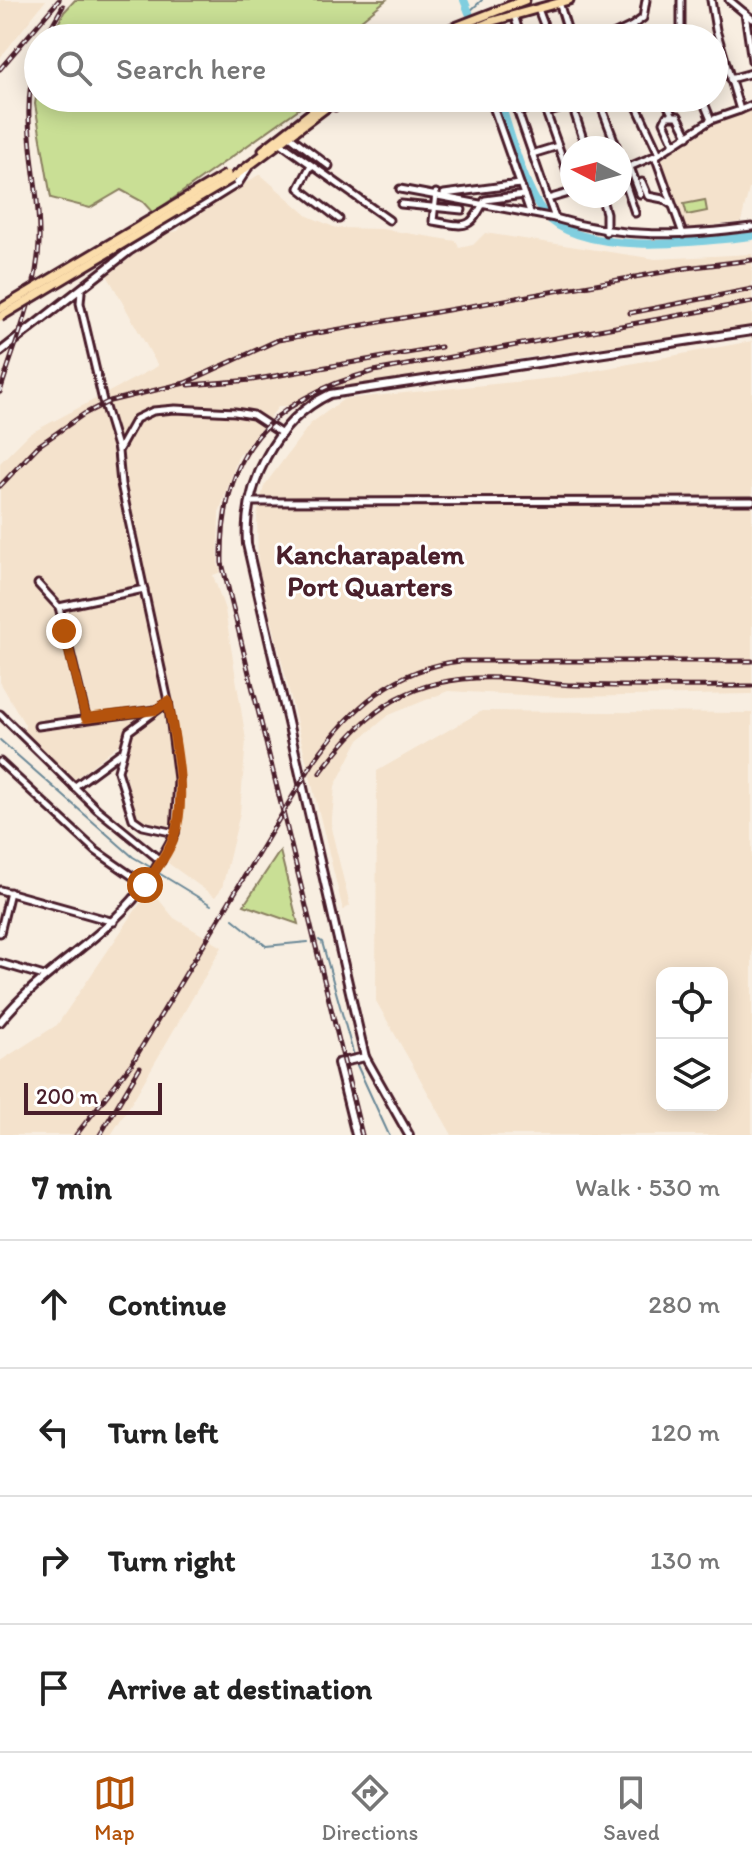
<!DOCTYPE html>
<html lang="en">
<head>
<meta charset="utf-8">
<style>
	body { margin:0; font-family:Itim,sans-serif; background:#f6f6f6; color:#222 }
	.controls { position:absolute; right:24px; bottom:24px; display:grid; overflow:hidden; border-radius:16px; box-shadow:0 4px 20px #0003 }
	.controls button { width:72px; height:72px; display:grid; place-items:center; padding:0; border:0; border-bottom:2px solid #e0e0e0; background:#fff; color:#222; font:40px sans-serif }
	.compass { position:absolute; left:560px; top:136px; width:72px; height:72px; border-radius:50%; background:#fff; box-shadow:0 4px 20px #0003; rotate:276deg }
	.scale { position:absolute; left:24px; bottom:20px; width:138px; box-sizing:border-box; padding-left:8px; border:4px solid #4a1f2b; border-top:0; font-size:22px; line-height:28px; white-space:nowrap; color:#4a1f2b; -webkit-text-stroke:6px #fff; paint-order:stroke }
	.stop { position:absolute; width:24px; height:24px; margin:-18px; border:6px solid #b45309; border-radius:50%; background:#fff }
	.stop.end { background:#b45309; border-color:#fff; box-shadow:0 2px 8px #0008 }
	.list { margin:0; padding:0; list-style:none }
	h2 { display:flex; justify-content:space-between; align-items:center; height:104px; margin:0; padding:0 32px; font-size:34px }
	h2 small { font-size:26px; font-weight:400; color:#767676 }
	.list li { display:grid; grid-template-columns:52px 1fr auto; gap:24px; align-items:center; box-sizing:border-box; height:128px; padding:0 32px; border-top:2px solid #e0e0e0 }
	.list b { display:block; font-size:30px; white-space:nowrap }
	.list em { font-size:26px; font-style:normal; color:#767676 }
	.icon { flex:none; width:44px; height:44px; fill:none; stroke:currentColor; stroke-width:2; stroke-linecap:round; stroke-linejoin:round }
	.map { position:relative; flex:none; width:752px; height:1135px; overflow:hidden }
	.search { position:absolute; background:#fff; box-shadow:0 4px 20px #0003; left:24px; right:24px; top:24px; height:88px; display:flex; align-items:center; gap:20px; box-sizing:border-box; padding:0 28px; border-radius:44px; color:#767676; font-size:30px }
	.sheet { height:616px; background:#fff }
	nav { display:flex; justify-content:space-around; align-items:center; box-sizing:border-box; height:112px; border-top:2px solid #e0e0e0; background:#fff; font-size:22px; color:#767676 }
	nav a { display:grid; justify-items:center; gap:4px }
	nav .on { color:#b45309 }
	.map>svg:first-child { display:block }
	.built { fill:#f4e2cc; fill-rule:evenodd }
	.green { fill:#c9df95; stroke:#8a7f60; stroke-width:2 }
	.lines { fill:none; stroke-linecap:round; stroke-linejoin:round }
	.stream { stroke:#6a8897; stroke-width:2 }
	.river { stroke:#80cedf; stroke-width:8 }
	.minor-casing { stroke:#4a1f2b; stroke-width:11 }
	.tertiary-casing { stroke:#4a1f2b; stroke-width:12 }
	.primary-casing { stroke:#4a1f2b; stroke-width:13 }
	.minor { stroke:#fff; stroke-width:5 }
	.tertiary { stroke:#fff; stroke-width:6 }
	.primary { stroke:#fbddab; stroke-width:7 }
	.rail-casing { stroke:#4a1f2b; stroke-width:5 }
	.rail { stroke:#fff; stroke-width:2; stroke-dasharray:6; stroke-linecap:butt }
	.primary-bridge-casing { stroke:#4a1f2b; stroke-width:13; stroke-linecap:butt }
	.primary-bridge { stroke:#fbddab; stroke-width:7 }
	.route { stroke:#b45309; stroke-width:10 }
	.labels { text-anchor:middle; stroke-width:6; stroke-linejoin:round; paint-order:stroke }
	.neighbourhood-label { font-size:28px; font-weight:bold; fill:#4a1f2b; stroke:#fff }
</style>
</head>
<body>
<div class="map">
<svg width="752" height="1135" viewBox="0 0 752 1135">
	<rect width="100%" height="100%" fill="#f8eee1"/>
	<filter id="ink" filterUnits="userSpaceOnUse"><feTurbulence type="fractalNoise" baseFrequency=".0125" numOctaves="2"/><feDisplacementMap in="SourceGraphic" scale="16" xChannelSelector="R" yChannelSelector="G"/><feConvolveMatrix kernelMatrix="1 2 1 2 8 2 1 2 1" color-interpolation-filters="sRGB"/></filter>
	<g filter="url(#ink)">
		<g class="built">
			<polygon points="0,0 46,0 0,58"/>
			<polygon points="752,108 752,189 749,189 741,222 683,229 658,158 712,123"/>
			<polygon points="260,174 308,216 336,228 382,229 456,241 459,248 473,245 485,233 656,259 752,254 752,326 530,357 322,392 301,406 279,406 238,457 219,513 218,563 221,572 213,575 225,610 246,740 240,813 222,888 215,897 168,863 181,828 137,820 124,768 126,748 119,744 74,780 24,731 25,725 0,682 0,463 29,434 158,366 107,275 165,233 178,231 185,221"/>
			<polygon points="752,341 752,694 563,697 448,691 389,715 358,741 335,786 331,828 350,906 343,910 258,565 257,516 264,486 310,424 344,399 554,378"/>
			<path d="M482 711 752 713V1135H452L376 1001 377 771ZM662 973H722V1105H662Z"/>
			<polygon points="150,889 174,918 222,947 132,1102 111,1135 0,1135 0,1061 57,1025"/>
		</g>
		<g class="green">
			<polygon points="75,0 386,0 339,38 51,38 64,12"/>
			<polygon points="38,85 38,98 314,98 153,213 143,202 121,190 90,208 51,198 35,104"/>
			<polygon points="705,200 707,211 687,215 684,204"/>
			<polygon points="280,851 298,924 244,905"/>
		</g>
		<g class="lines">
			<g class="stream">
				<polyline points="470,11 482,0"/>
				<polyline points="0,740 133,857 152,868"/>
				<polyline points="157,872 211,905"/>
				<polyline points="233,919 266,946 308,942"/>
				<polyline points="319,940 322,942 354,1056"/>
				<polyline points="356,1063 389,1135"/>
			</g>
			<g class="river">
				<polyline points="464,0 479,38"/>
				<path d="M499 98C510 131 523 186 544 213 580 258 701 242 752 236"/>
			</g>
			<defs>
				<g id="minor">
					<polyline points="681,0 681,38"/>
					<polyline points="729,0 752,19"/>
					<polyline points="559,2 570,38"/>
					<polyline points="538,9 549,38"/>
					<polyline points="745,13 752,61"/>
					<polyline points="514,15 521,38"/>
					<polyline points="488,22 493,38"/>
					<polyline points="632,26 643,18 646,0"/>
					<polyline points="607,38 632,26 637,38"/>
					<polyline points="730,79 752,73"/>
					<polyline points="490,98 530,212"/>
					<polyline points="513,98 548,199"/>
					<polyline points="541,98 572,185"/>
					<polyline points="598,98 617,148"/>
					<polyline points="633,98 659,154"/>
					<polyline points="664,98 672,114"/>
					<polyline points="572,105 590,98"/>
					<polyline points="740,110 752,105"/>
					<polyline points="518,112 543,103"/>
					<polyline points="546,113 572,105 586,148"/>
					<polyline points="711,120 740,110 716,30 711,0"/>
					<polyline points="291,137 329,166"/>
					<polyline points="282,144 389,220"/>
					<polyline points="674,144 664,122 667,116 678,116 688,136"/>
					<polyline points="532,154 558,146"/>
					<polyline points="620,155 625,169"/>
					<polyline points="655,156 683,234"/>
					<polyline points="311,165 299,188 339,219"/>
					<polyline points="630,167 640,194"/>
					<polyline points="620,171 659,154 711,120 702,98"/>
					<polyline points="621,171 635,213"/>
					<polyline points="642,182 648,196 663,199 672,205"/>
					<polyline points="400,189 555,218 548,199 572,192"/>
					<path d="M436 193 433 221C468 227 469 230 485 200L524 195"/>
					<polyline points="444,194 520,184"/>
					<polyline points="601,196 606,213 606,232"/>
					<polyline points="401,204 462,210"/>
					<path d="M555 218C623 239 682 236 752 227"/>
					<polyline points="81,292 80,303 103,401"/>
					<polyline points="105,407 118,450"/>
					<polyline points="250,502 752,501"/>
					<polyline points="38,584 59,607 144,589"/>
					<polyline points="59,607 86,718"/>
					<polyline points="168,702 129,731 118,771 133,819 143,826 175,833"/>
					<polyline points="0,714 97,809 161,861"/>
					<polyline points="38,726 155,710"/>
					<polyline points="0,762 96,851 145,885"/>
					<polyline points="74,787 120,753"/>
					<polyline points="150,878 175,833 178,779 168,701 121,484 118,451 136,419 153,411 175,409 235,412 253,415 282,434"/>
					<polyline points="0,890 114,922"/>
					<polyline points="0,933 10,892"/>
					<polyline points="0,963 44,976"/>
				</g>
				<g id="tertiary">
					<polyline points="0,352 129,251 238,183 249,166"/>
					<path d="M0 1022C46 965 106 941 150 878"/>
					<polyline points="365,1057 409,1135"/>
					<path d="M356 1135 338 1063 365 1057 247 544C243 486 275 420 330 394L752 331"/>
				</g>
				<g id="primary">
					<polyline points="427,38 525,0"/>
					<polyline points="441,38 454,32"/>
					<polyline points="450,38 493,21 569,0"/>
					<polyline points="335,106 347,98"/>
					<polyline points="263,150 330,98"/>
					<polyline points="231,179 339,98"/>
				</g>
			</defs>
			<use href="#minor" class="minor-casing"/>
			<use href="#tertiary" class="tertiary-casing"/>
			<use href="#primary" class="primary-casing"/>
			<use href="#minor" class="minor"/>
			<use href="#tertiary" class="tertiary"/>
			<use href="#primary" class="primary"/>
			<defs>
				<g id="rail">
					<polyline points="45,38 63,6"/>
					<polyline points="0,69 59,0"/>
					<polyline points="630,313 752,289"/>
					<polyline points="189,385 252,380 441,347"/>
					<path d="M0 392C15 342 37 295 39 243 41 178 16 118 38 53"/>
					<polyline points="0,486 38,446 84,414 110,401 185,383 278,340 686,268 752,260"/>
					<path d="M320 773C370 705 414 674 503 678 527 679 551 685 576 685 634 687 693 686 752 686"/>
					<path d="M76 1135 132 1063 314 761C351 708 395 668 461 661H752"/>
					<polyline points="100,1135 140,1067"/>
					<path d="M362 1135 222 563C220 452 270 399 374 371L752 302"/>
				</g>
			</defs>
			<use href="#rail" class="rail-casing"/>
			<use href="#rail" class="rail"/>
			<defs>
				<g id="primary-bridge">
					<polyline points="0,309 227,174"/>
					<polyline points="0,317 231,179"/>
				</g>
			</defs>
			<use href="#primary-bridge" class="primary-bridge-casing"/>
			<use href="#primary-bridge" class="primary-bridge"/>
		</g>
	</g>
	<g class="lines" filter="url(#ink)">
		<path class="route" d="M64 631 86 718 156 710 168 701C175 742 188 797 174 837 168 854 155 871 145 885"/>
	</g>
	<g class="labels">
		<g class="neighbourhood-label">
			<text x="370" y="564">Kancharapalem<tspan x="370" dy="32">Port Quarters</tspan></text>
		</g>
	</g>
</svg>
<div class="controls">
<button><svg class="icon" aria-label="locate" viewBox="0 0 24 24"><circle cx="12" cy="12" r="6"/><path d="M12 2v4M12 18v4M2 12h4M18 12h4"/></svg></button>
<button><svg class="icon" aria-label="layers" viewBox="0 0 24 24"><path d="M12 4l9 5-9 5-9-5zM3 14l9 5 9-5"/></svg></button>
</div>
<svg class="compass" viewBox="-18 -18 36 36"><path d="M0-13l5 13h-10z" fill="#e53935"/><path d="M0 13l5-13h-10z" fill="#767676"/></svg>
<div class="scale">200 m</div>
<div class="stop" style="left:145px;top:885px"></div>
<div class="stop end" style="left:64px;top:631px"></div>
<div class="search"><svg class="icon" aria-label="search" viewBox="0 0 24 24"><circle cx="10" cy="10" r="6"/><path d="M15 15l6 6"/></svg>Search here</div>
</div>
<section class="sheet">
<h2>7 min<small>Walk · 530 m</small></h2>
<ul class="list">
<li><svg class="icon" aria-label="ahead" viewBox="0 0 24 24"><path d="M12 20V5M6 11l6-6 6 6"/></svg><div><b>Continue</b></div><em>280 m</em></li>
<li><svg class="icon" aria-label="left" viewBox="0 0 24 24"><path d="M17 20v-9H6M10 6l-5 5 5 5"/></svg><div><b>Turn left</b></div><em>120 m</em></li>
<li><svg class="icon" aria-label="right" viewBox="0 0 24 24"><path d="M7 20v-9h11M14 6l5 5-5 5"/></svg><div><b>Turn right</b></div><em>130 m</em></li>
<li><svg class="icon" aria-label="arrive" viewBox="0 0 24 24"><path d="M6 21V4h12l-3 4 3 4H6"/></svg><div><b>Arrive at destination</b></div></li>
</ul>
</section>
<nav>
<a class="on"><svg class="icon" aria-label="map" viewBox="0 0 24 24"><path d="M3 6l6-2 6 2 6-2v14l-6 2-6-2-6 2zM9 4v14M15 6v14"/></svg>Map</a>
<a><svg class="icon" aria-label="directions" viewBox="0 0 24 24"><path d="M12 3l9 9-9 9-9-9zM9 14v-3h6M13 9l2 2-2 2"/></svg>Directions</a>
<a><svg class="icon" aria-label="saved" viewBox="0 0 24 24"><path d="M7 4h10v16l-5-4-5 4z"/></svg>Saved</a>
</nav>
</body>
</html>
